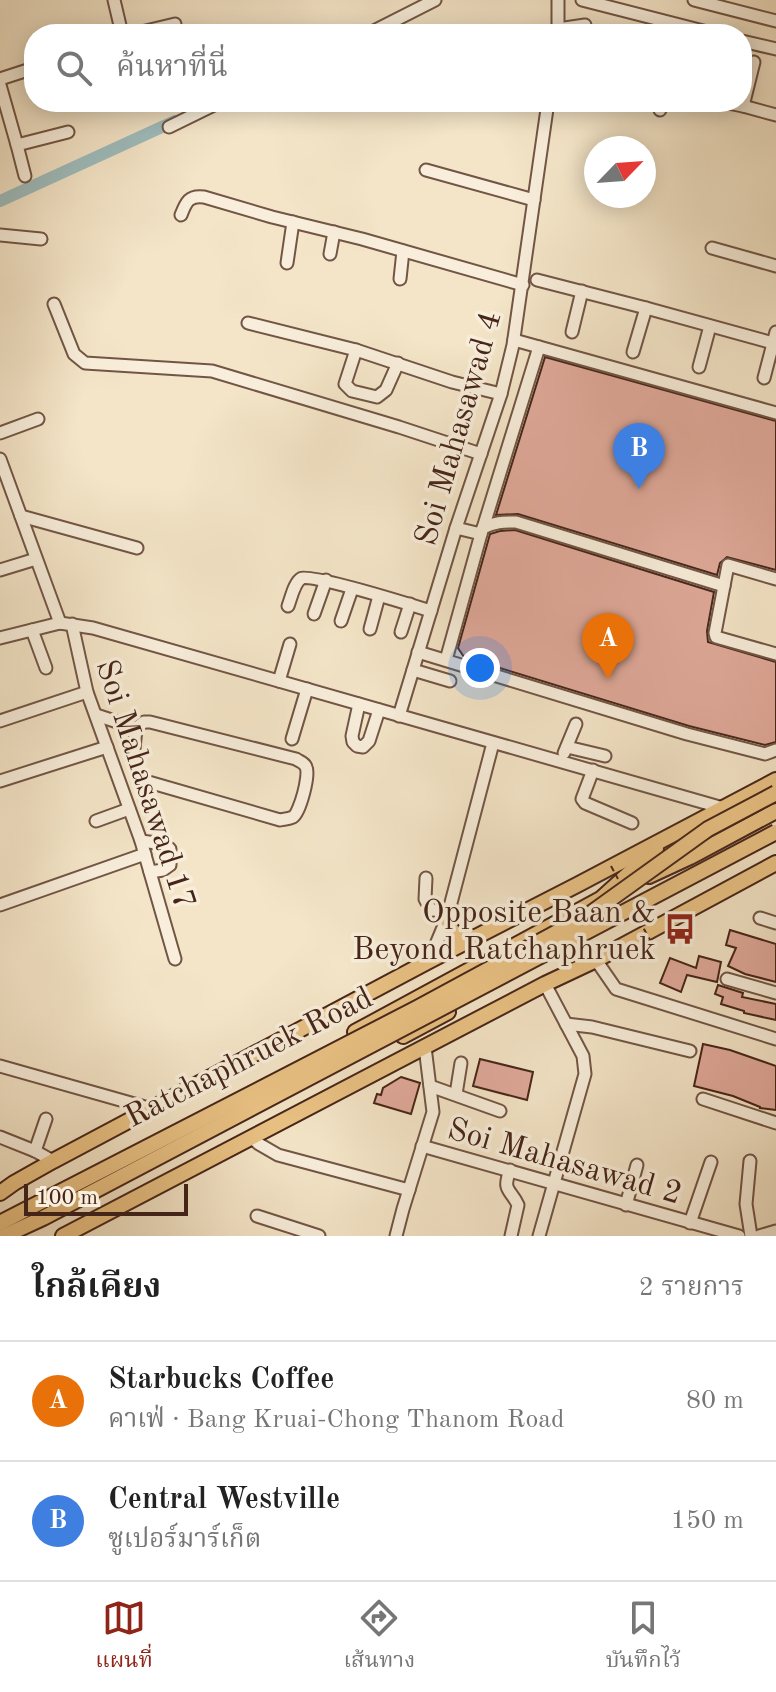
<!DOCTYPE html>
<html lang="th">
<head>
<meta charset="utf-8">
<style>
	body { margin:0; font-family:"Old Standard TT","Noto Serif Thai",serif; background:#f6f6f6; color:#222 }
	.compass { position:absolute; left:584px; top:136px; width:72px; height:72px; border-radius:50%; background:#fff; box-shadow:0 4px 20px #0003; rotate:65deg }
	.scale { position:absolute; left:24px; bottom:20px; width:164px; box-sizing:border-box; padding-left:8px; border:4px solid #462519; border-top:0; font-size:22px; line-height:28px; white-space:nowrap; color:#462519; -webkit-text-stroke:6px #f8eedb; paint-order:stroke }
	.you { position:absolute; left:480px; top:668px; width:28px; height:28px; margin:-20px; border:6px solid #fff; border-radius:50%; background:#1a73e8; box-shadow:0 0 0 12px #1a73e833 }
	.badge { display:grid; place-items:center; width:52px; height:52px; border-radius:50%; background:#8f2418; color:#fff; font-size:26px; font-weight:700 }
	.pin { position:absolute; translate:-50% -66px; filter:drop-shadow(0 2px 4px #0008) }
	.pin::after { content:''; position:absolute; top:42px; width:28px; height:24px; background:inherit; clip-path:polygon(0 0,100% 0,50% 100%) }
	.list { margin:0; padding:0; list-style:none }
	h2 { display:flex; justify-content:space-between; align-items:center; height:104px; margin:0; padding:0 32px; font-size:34px }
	h2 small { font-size:26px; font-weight:400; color:#767676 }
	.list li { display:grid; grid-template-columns:52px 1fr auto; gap:24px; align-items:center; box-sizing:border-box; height:120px; padding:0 32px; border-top:2px solid #e0e0e0 }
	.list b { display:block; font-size:30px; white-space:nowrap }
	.list p { margin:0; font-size:26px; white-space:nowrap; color:#767676 }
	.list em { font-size:26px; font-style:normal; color:#767676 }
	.icon { flex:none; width:44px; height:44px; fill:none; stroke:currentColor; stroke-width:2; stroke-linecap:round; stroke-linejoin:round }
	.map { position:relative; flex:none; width:776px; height:1236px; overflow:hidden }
	.search { position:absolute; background:#fff; box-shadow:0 4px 20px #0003; left:24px; right:24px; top:24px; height:88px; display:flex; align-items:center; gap:20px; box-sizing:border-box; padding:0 28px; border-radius:32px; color:#767676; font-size:30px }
	.sheet { height:344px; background:#fff }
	nav { display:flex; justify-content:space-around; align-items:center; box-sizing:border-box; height:112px; border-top:2px solid #e0e0e0; background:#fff; font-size:22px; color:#767676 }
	nav a { display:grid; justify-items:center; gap:4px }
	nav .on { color:#8f2418 }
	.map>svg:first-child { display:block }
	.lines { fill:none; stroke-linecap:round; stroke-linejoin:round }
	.canal { stroke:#9ebdbe; stroke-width:12 }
	.building { fill:#e0a99a; stroke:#462519; stroke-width:2 }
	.minor-casing { stroke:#725545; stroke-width:15 }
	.major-casing { stroke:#462519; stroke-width:18 }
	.minor { stroke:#f8eedb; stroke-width:11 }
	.major { stroke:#eac284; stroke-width:14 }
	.major-bridge-casing { stroke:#462519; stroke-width:18; stroke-linecap:butt }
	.path-bridge { stroke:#462519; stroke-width:2; stroke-dasharray:6 4; stroke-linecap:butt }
	.major-bridge { stroke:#eac284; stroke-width:14 }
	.labels { text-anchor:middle; stroke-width:7; stroke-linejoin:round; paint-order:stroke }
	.street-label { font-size:32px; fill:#462519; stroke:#f8eedb }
	.poi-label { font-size:32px; fill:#462519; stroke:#f8eedb; text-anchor:end }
</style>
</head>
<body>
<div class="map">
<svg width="776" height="1236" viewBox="0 0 776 1236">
	<rect width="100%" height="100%" fill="#f4e5c8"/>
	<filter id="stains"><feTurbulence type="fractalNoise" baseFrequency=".0025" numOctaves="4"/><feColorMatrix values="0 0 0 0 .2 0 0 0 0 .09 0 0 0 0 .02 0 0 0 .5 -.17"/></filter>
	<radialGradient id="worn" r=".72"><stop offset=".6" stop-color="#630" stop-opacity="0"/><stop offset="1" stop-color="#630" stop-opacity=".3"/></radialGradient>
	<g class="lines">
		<polyline class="canal" points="0,201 175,121"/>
	</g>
	<g class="building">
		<polygon points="545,357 776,421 776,570 727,557 720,563 717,575 518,514 496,515"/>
		<polygon points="515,530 714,592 707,631 708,642 776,662 776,742 765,745 689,726 464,657 458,648 490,534 500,531"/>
		<polygon points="730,930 776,944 776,982 745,974 728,966 736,948 726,945"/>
		<polygon points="699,956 721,962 717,982 687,975 681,992 660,983 670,958 696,968"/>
		<polygon points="718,985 743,993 742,997 776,1004 776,1020 744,1013 744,1011 721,1004 723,997 715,994"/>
		<polygon points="703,1044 730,1050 776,1066 776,1110 760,1108 760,1107 733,1096 694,1086"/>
		<polygon points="480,1059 533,1072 527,1100 473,1086"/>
		<polygon points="401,1077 420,1083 411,1114 374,1103 377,1094 381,1095 383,1088"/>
	</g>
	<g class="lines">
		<defs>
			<g id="minor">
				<polyline points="114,0 122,34"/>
				<polyline points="582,0 715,34"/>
				<polyline points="694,0 776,21"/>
				<polyline points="558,29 585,25"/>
				<polyline points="133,34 175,24"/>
				<polyline points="368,34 435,0"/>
				<polyline points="558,34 558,0"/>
				<polyline points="742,41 776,49"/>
				<polyline points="0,79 34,68"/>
				<polyline points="0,85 17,145 68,132"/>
				<polyline points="659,102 660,110"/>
				<polyline points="723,102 743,106 754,62"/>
				<polyline points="743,106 776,115"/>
				<polyline points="169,127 220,102"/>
				<polyline points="17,145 25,176"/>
				<polyline points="426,170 534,200"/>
				<path d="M181 215C186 202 189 195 204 197L272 217 362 239 523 285"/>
				<polyline points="0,235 41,239"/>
				<polyline points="712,248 776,266"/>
				<polyline points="330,254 334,232"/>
				<polyline points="287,263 293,222"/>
				<polyline points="400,279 403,251"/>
				<polyline points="537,280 646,308 773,343"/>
				<polyline points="54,304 74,354 85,363 212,371 399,427 481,454"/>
				<polyline points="248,323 356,350 452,382 501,394"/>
				<polyline points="572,332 582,291"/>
				<polyline points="514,340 776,413"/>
				<polyline points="356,350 345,384 352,391 377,397 386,390 398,363"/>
				<polyline points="633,352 646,308"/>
				<polyline points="699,367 710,326"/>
				<polyline points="764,378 776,332"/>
				<polyline points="0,433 38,419"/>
				<polyline points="0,459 60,623"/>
				<polyline points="21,516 137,548"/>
				<path d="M456 528 481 534 483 528C494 522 503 522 516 522L724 586"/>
				<polyline points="483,528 539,347"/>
				<polyline points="0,570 36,559"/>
				<polyline points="776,579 728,565 715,633 716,637 776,654"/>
				<path d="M288 606C291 599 294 582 302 578 310 573 415 606 431 611"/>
				<polyline points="314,614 326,580"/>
				<polyline points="341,621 352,589"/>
				<polyline points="72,624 87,692 141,841 175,959"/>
				<polyline points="370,629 379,596"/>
				<polyline points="32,630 46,668"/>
				<polyline points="401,632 410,604"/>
				<polyline points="0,638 60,623 93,628 723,808"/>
				<polyline points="418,652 687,734 765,754 776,750"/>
				<polyline points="446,660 481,534"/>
				<polyline points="413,670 450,681"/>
				<polyline points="279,681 290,644"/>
				<polyline points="359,704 352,736 353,742 357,746 363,747 369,741 379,710"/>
				<path d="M96 715 136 728C135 747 128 769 145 781L280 820C285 819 289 819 293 817 300 812 310 775 306 767 304 762 300 762 296 759L150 722H144L136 728"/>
				<polyline points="399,716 456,528 501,394 513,345 548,102"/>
				<polyline points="0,721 87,692"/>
				<polyline points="292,739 307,689"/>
				<polyline points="567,747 605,756"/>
				<polyline points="564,753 576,724"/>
				<polyline points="593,770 582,799 585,803 632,823"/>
				<polyline points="0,781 107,747"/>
				<polyline points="96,821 129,809"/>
				<polyline points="141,841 164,844 170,849 170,865 163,870 150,872"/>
				<polyline points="426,878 425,899 431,910 449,911"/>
				<polyline points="0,905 145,854"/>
				<polyline points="760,918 776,923"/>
				<polyline points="596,960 616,989 776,1039"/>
				<polyline points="429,961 447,918 493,743"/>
				<polyline points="727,979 776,993"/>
				<polyline points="566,1024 592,1027 690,1051"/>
				<polyline points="0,1066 152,1109"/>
				<polyline points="430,1086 500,1111"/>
				<polyline points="456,1094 461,1063"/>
				<polyline points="703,1099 776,1123"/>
				<polyline points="0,1137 35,1151 53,1161"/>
				<polyline points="251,1137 259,1144 278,1155 409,1190"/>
				<polyline points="422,1146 739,1236"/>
				<polyline points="35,1151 46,1119"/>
				<polyline points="750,1161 746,1204 751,1236"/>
				<path d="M510 1170C502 1192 510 1188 518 1205L511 1236"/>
				<polyline points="626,1205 637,1165"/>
				<polyline points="257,1216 319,1236"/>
				<polyline points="690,1223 711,1162"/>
				<polyline points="396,1236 403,1209 433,1112 425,1047"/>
				<polyline points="539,1236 585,1074 583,1056 545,984"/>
				<polyline points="759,1236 776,1231"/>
			</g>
			<g id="major">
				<polyline points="649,876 690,857 776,811"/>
				<polyline points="603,897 656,849"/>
				<path d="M447 918C452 936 456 936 474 937"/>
				<polyline points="355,1032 608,895"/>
				<polyline points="403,1036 448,1012"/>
				<polyline points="0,1193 14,1183 53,1161 429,961 577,885 776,780"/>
				<polyline points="63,1236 545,984 596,960 776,863"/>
			</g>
		</defs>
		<use href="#minor" class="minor-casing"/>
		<use href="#major" class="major-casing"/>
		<use href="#minor" class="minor"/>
		<use href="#major" class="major"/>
		<defs>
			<g id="major-bridge">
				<polyline points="0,1223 417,1008 587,916 708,829 776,793"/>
				<polyline points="4,1236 43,1218 776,832"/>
			</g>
		</defs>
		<use href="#major-bridge" class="major-bridge-casing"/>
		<g class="path-bridge">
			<polyline points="611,866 618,879"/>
			<polyline points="639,920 650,940"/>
		</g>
		<use href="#major-bridge" class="major-bridge"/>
	</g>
	<defs>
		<symbol id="bus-bare" viewBox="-9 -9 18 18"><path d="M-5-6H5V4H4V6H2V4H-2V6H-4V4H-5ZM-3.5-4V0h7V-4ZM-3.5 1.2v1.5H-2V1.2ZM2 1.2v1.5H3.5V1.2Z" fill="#8f2418" stroke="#f8eedb" stroke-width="2.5" paint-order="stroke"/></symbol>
	</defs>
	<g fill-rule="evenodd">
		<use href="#bus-bare" x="658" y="907" width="44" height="44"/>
	</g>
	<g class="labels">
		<g class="street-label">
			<text transform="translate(457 428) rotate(-74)" y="11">Soi Mahasawad 4</text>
			<text transform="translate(147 784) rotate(72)" y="11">Soi Mahasawad 17</text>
			<text transform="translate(248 1056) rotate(-27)" y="11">Ratchaphruek Road</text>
			<text transform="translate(565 1160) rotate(16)" y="11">Soi Mahasawad 2</text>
		</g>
		<g class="poi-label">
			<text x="656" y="922">Opposite Baan &amp;<tspan x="656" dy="37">Beyond Ratchaphruek</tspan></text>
		</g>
	</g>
	<rect width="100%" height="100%" filter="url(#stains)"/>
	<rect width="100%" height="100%" fill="url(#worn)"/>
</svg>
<svg class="compass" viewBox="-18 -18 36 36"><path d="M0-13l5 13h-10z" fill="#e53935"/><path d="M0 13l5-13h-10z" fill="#767676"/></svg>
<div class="scale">100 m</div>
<div class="you"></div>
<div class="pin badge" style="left:608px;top:679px;background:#e8710a">A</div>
<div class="pin badge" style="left:639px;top:489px;background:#3f7fe0">B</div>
<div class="search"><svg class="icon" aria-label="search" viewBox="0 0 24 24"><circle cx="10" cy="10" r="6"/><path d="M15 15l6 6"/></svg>ค้นหาที่นี่</div>
</div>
<section class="sheet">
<h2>ใกล้เคียง<small>2 รายการ</small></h2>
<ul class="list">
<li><span class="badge" style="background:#e8710a">A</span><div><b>Starbucks Coffee</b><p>คาเฟ่ · Bang Kruai-Chong Thanom Road</p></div><em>80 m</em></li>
<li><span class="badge" style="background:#3f7fe0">B</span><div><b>Central Westville</b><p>ซูเปอร์มาร์เก็ต</p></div><em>150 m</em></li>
</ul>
</section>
<nav>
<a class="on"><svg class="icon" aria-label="map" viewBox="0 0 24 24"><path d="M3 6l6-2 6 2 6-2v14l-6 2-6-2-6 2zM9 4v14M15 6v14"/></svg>แผนที่</a>
<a><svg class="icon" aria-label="directions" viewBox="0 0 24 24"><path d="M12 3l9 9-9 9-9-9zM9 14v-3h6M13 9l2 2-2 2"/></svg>เส้นทาง</a>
<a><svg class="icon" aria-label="saved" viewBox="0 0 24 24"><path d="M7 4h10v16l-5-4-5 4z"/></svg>บันทึกไว้</a>
</nav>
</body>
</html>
